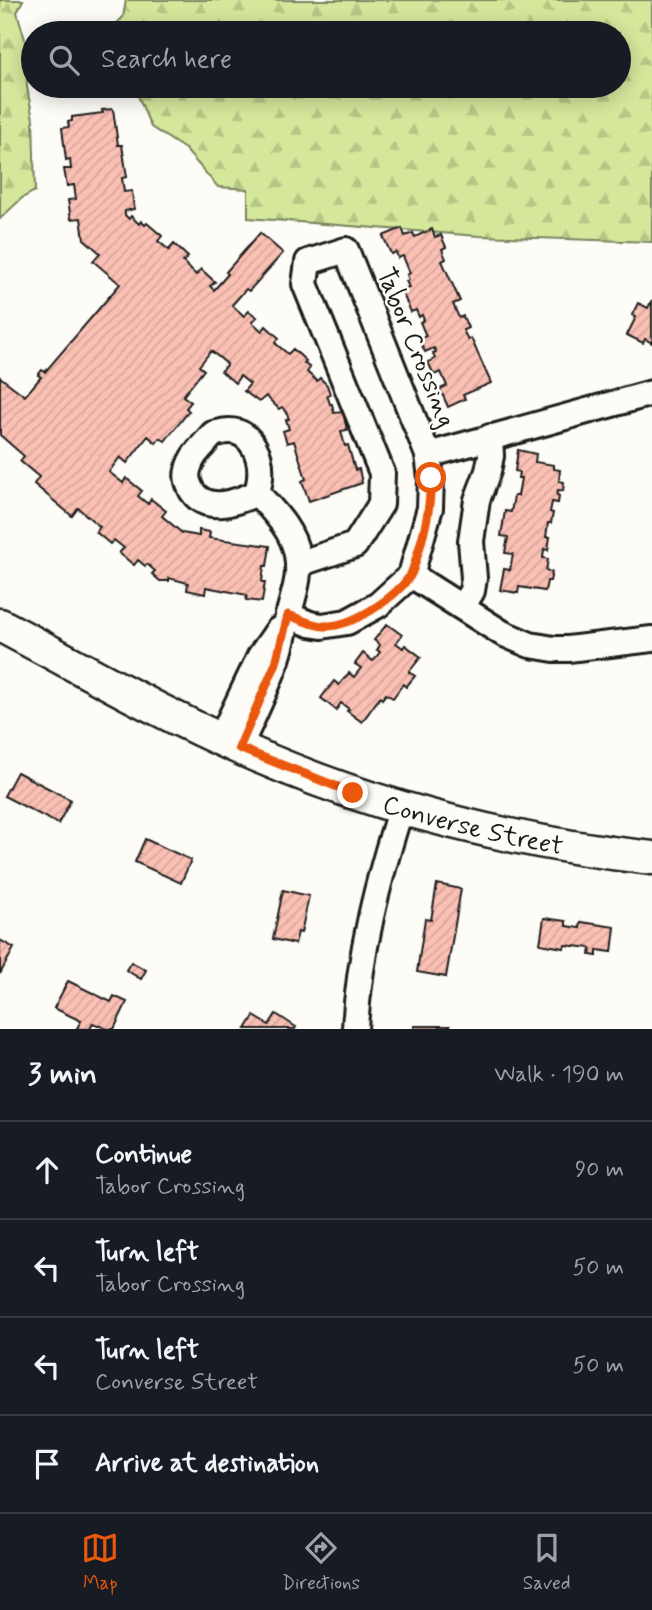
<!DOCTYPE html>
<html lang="en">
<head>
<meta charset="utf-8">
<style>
	body { margin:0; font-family:Mynerve,sans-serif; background:#20242c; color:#f1f3f6 }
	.stop { position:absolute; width:21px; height:21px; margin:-16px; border:5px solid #ea580c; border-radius:50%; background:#fff }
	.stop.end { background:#ea580c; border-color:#fff; box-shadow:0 2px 7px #0008 }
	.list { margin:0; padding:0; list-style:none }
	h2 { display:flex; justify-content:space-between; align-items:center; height:91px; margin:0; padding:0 28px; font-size:30px }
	h2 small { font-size:23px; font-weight:400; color:#9ea1a6 }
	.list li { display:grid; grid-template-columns:46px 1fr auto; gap:21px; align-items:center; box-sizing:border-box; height:98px; padding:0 28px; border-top:2px solid #363941 }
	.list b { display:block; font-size:26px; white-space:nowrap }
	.list p { margin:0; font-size:23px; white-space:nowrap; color:#9ea1a6 }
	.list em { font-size:23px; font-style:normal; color:#9ea1a6 }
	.icon { flex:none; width:38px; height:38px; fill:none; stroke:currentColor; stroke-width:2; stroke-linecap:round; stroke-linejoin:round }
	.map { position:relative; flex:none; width:652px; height:1029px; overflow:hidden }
	.search { position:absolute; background:#171b24; box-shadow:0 4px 18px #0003; left:21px; right:21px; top:21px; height:77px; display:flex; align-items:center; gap:18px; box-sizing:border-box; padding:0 24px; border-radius:38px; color:#9ea1a6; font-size:26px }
	.sheet { height:483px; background:#171b24 }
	nav { display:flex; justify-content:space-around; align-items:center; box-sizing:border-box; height:98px; border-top:2px solid #363941; background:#171b24; font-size:19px; color:#9ea1a6 }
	nav a { display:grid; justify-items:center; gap:4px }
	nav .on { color:#ea580c }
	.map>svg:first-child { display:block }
	.forest { fill:url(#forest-firs); stroke:#78825c; stroke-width:2 }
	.building { fill:url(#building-hatch); stroke:#1c1c1c; stroke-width:2 }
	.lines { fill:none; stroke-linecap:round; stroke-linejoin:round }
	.minor-casing { stroke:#1c1c1c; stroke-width:30 }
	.major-casing { stroke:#1c1c1c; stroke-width:37 }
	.minor { stroke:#fdfcf7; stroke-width:24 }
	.major { stroke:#fdfcf7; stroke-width:32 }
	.route { stroke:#ea580c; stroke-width:9 }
	.labels { text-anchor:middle; stroke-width:5; stroke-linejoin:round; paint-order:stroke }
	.street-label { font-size:26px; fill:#1c1c1c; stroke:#fdfcf7 }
</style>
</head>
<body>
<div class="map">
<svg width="652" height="1029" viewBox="0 0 652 1029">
	<defs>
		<pattern id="forest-firs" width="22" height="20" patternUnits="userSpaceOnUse" patternTransform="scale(1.75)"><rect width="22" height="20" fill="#d4e79b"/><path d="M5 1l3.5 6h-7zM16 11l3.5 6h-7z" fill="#b5c685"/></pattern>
		<pattern id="building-hatch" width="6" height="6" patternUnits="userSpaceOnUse" patternTransform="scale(1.75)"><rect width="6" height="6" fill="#fbc0b4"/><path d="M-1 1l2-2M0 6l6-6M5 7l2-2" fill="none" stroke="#d7a49a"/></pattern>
	</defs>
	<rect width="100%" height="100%" fill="#fdfcf7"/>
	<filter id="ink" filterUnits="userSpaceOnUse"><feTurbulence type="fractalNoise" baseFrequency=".0143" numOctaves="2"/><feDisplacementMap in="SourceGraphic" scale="14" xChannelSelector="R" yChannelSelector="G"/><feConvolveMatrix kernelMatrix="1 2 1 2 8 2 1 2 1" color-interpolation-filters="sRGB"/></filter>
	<g filter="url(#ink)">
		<g class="forest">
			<polygon points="0,0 23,0 17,12 26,43 27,87 33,119 35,191 22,198 0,219"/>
			<polygon points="126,0 652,0 652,242 479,236 248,218 248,189 218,187 185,149 151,127 134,86 619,86 619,33 97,33 109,32 123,17"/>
		</g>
		<g class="building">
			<polygon points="113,109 118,145 122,145 127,177 122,178 124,192 132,191 134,209 125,211 125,215 129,219 131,216 139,224 141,221 145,225 147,223 162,236 158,241 169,250 174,244 188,257 183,262 196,275 201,269 215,282 210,286 214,290 228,274 226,272 260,233 283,253 249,291 246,289 232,305 244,316 249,311 257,317 252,322 262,331 266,326 279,338 275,343 288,354 293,349 306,361 304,363 310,368 307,372 317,381 320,378 327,385 330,394 327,395 330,404 332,404 334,413 343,412 347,430 341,431 345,446 348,445 355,470 359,469 362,483 309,501 302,481 306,479 294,441 287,443 283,431 289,429 286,420 289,419 286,412 282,407 279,409 266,396 259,402 244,391 250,384 240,376 235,383 221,371 227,364 211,351 199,366 204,370 183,396 191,402 186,408 189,411 165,441 160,438 156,443 148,436 127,463 120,457 109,472 123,483 126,478 142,491 138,496 148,504 151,499 166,511 162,516 182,533 199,536 199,530 210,532 209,538 270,546 267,566 264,566 262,582 265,582 262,602 246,600 247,595 206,587 205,594 187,590 188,583 169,578 169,581 160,581 152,574 155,571 147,564 145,566 138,560 134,565 119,553 124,548 114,540 110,544 96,532 100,527 78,508 72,516 34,484 39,477 20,461 24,456 0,435 0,377 25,396 41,377 38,375 42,370 45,372 120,284 93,261 100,253 84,239 81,218 71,219 68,200 76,199 74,185 67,186 64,169 71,169 70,159 66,160 62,128 69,127 68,122 72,121 72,117 103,113 102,110"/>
			<polygon points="402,228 405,236 413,233 415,237 432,229 435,237 441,235 446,247 442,249 446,259 442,261 460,301 453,304 459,318 463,316 468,328 463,330 468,340 471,338 491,383 463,395 465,399 448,407 440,389 447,386 441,372 434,375 428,362 435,359 433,353 436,352 434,348 425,352 419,339 426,336 420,322 424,320 422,315 419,317 416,310 411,312 401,290 409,287 406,281 409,280 407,275 410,273 403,256 398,258 396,252 391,254 383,236"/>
			<polygon points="652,300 652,343 645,339 643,343 627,335 636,317 632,315 638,303 648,308"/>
			<polygon points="518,450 536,454 535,462 554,465 554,469 560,470 559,481 564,482 563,491 558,490 557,495 559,496 558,503 552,502 550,512 553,513 551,523 548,523 546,537 550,537 548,550 544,549 543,558 548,559 546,571 552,572 550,581 547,581 545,591 519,587 518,593 500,590 504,569 510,570 513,554 505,553 508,537 501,536 505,511 511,512 514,496 518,496 521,478 518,478 519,472 515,471"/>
			<polygon points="387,624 402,635 396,643 403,648 405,645 421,657 409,672 415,676 406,687 403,684 393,698 386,694 382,699 380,697 362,722 347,711 349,709 341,703 336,710 321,698 334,681 339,685 349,673 354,677 361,668 355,664 363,653 373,661 380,652 377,650 380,645 374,640"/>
			<polygon points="17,772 71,800 58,824 4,796"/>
			<polygon points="145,839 191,860 181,883 135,862"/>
			<polygon points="437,884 461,889 446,977 417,972 425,919 431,920"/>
			<polygon points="283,890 309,896 301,933 298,932 295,944 273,939"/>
			<polygon points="544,918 566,921 566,926 580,928 581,922 615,927 612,952 597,950 597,956 590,955 591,948 565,945 564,948 540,944"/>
			<polygon points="0,940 14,948 0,974"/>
			<polygon points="131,962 146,970 141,979 126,970"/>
			<polygon points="68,981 111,1002 114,996 127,1002 114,1029 107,1029 93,1023 90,1029 79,1029 77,1028 81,1021 54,1008"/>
			<polygon points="276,1014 296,1027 295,1029 246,1029 254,1016 269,1025"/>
			<rect x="414" y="1026" width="36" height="3"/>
		</g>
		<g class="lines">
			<defs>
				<g id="minor">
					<polyline points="428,455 652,393"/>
					<polyline points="411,575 502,633 530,645 554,649 568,649 652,639"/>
					<polyline points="462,607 472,591 474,578 471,541 477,500 488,471 491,456 490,437"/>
					<polyline points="288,615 310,624 322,626 347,622 378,605 411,575 430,508 431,478 428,455 346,250 308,262 305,284 382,473 381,504 355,545 298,564"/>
					<polyline points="220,740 260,656 278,630"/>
					<path d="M239 748C251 720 265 693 275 665 282 648 284 630 289 613 294 593 301 576 297 555 293 530 273 511 257 493 237 502 207 514 192 491 188 484 186 477 188 470 191 455 204 445 213 434 218 433 224 431 229 431 252 431 262 457 260 477 260 482 258 488 257 493"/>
					<path d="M355 1029C359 954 378 880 401 808"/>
				</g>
				<g id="major">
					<path id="s1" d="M0 625C80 667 159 713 242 749 372 807 510 842 652 858"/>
				</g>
			</defs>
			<use href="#minor" class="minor-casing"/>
			<use href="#major" class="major-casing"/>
			<use href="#minor" class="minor"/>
			<use href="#major" class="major"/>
		</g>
	</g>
	<g class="lines" filter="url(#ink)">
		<path class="route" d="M353 793 239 748 276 663 288 615C300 619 311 625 324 626 352 627 394 599 410 576 413 571 415 563 417 556 426 528 430 508 431 478"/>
	</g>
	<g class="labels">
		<g class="street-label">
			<text transform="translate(417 347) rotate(68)" y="9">Tabor Crossing</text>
			<text dy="9" stroke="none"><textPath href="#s1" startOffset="516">Converse Street</textPath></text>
		</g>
	</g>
</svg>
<div class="stop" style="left:431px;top:478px"></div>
<div class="stop end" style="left:353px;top:793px"></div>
<div class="search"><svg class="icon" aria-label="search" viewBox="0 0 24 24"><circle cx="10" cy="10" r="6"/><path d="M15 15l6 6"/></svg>Search here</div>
</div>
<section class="sheet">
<h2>3 min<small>Walk · 190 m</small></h2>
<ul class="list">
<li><svg class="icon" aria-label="ahead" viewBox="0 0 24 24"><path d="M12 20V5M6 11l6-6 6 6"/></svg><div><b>Continue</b><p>Tabor Crossing</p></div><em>90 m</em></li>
<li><svg class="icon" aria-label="left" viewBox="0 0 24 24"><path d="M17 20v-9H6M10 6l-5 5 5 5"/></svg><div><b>Turn left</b><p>Tabor Crossing</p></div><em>50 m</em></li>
<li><svg class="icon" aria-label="left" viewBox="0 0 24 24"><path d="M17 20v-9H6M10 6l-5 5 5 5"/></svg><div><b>Turn left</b><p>Converse Street</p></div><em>50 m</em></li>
<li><svg class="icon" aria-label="arrive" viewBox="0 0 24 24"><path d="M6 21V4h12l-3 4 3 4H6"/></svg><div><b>Arrive at destination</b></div></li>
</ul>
</section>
<nav>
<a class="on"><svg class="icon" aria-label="map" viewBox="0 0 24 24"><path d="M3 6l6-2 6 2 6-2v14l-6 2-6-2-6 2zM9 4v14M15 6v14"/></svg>Map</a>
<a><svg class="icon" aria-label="directions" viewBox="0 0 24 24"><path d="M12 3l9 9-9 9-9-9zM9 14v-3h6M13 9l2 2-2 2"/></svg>Directions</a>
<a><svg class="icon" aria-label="saved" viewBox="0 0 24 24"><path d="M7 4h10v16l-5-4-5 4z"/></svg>Saved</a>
</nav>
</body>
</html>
